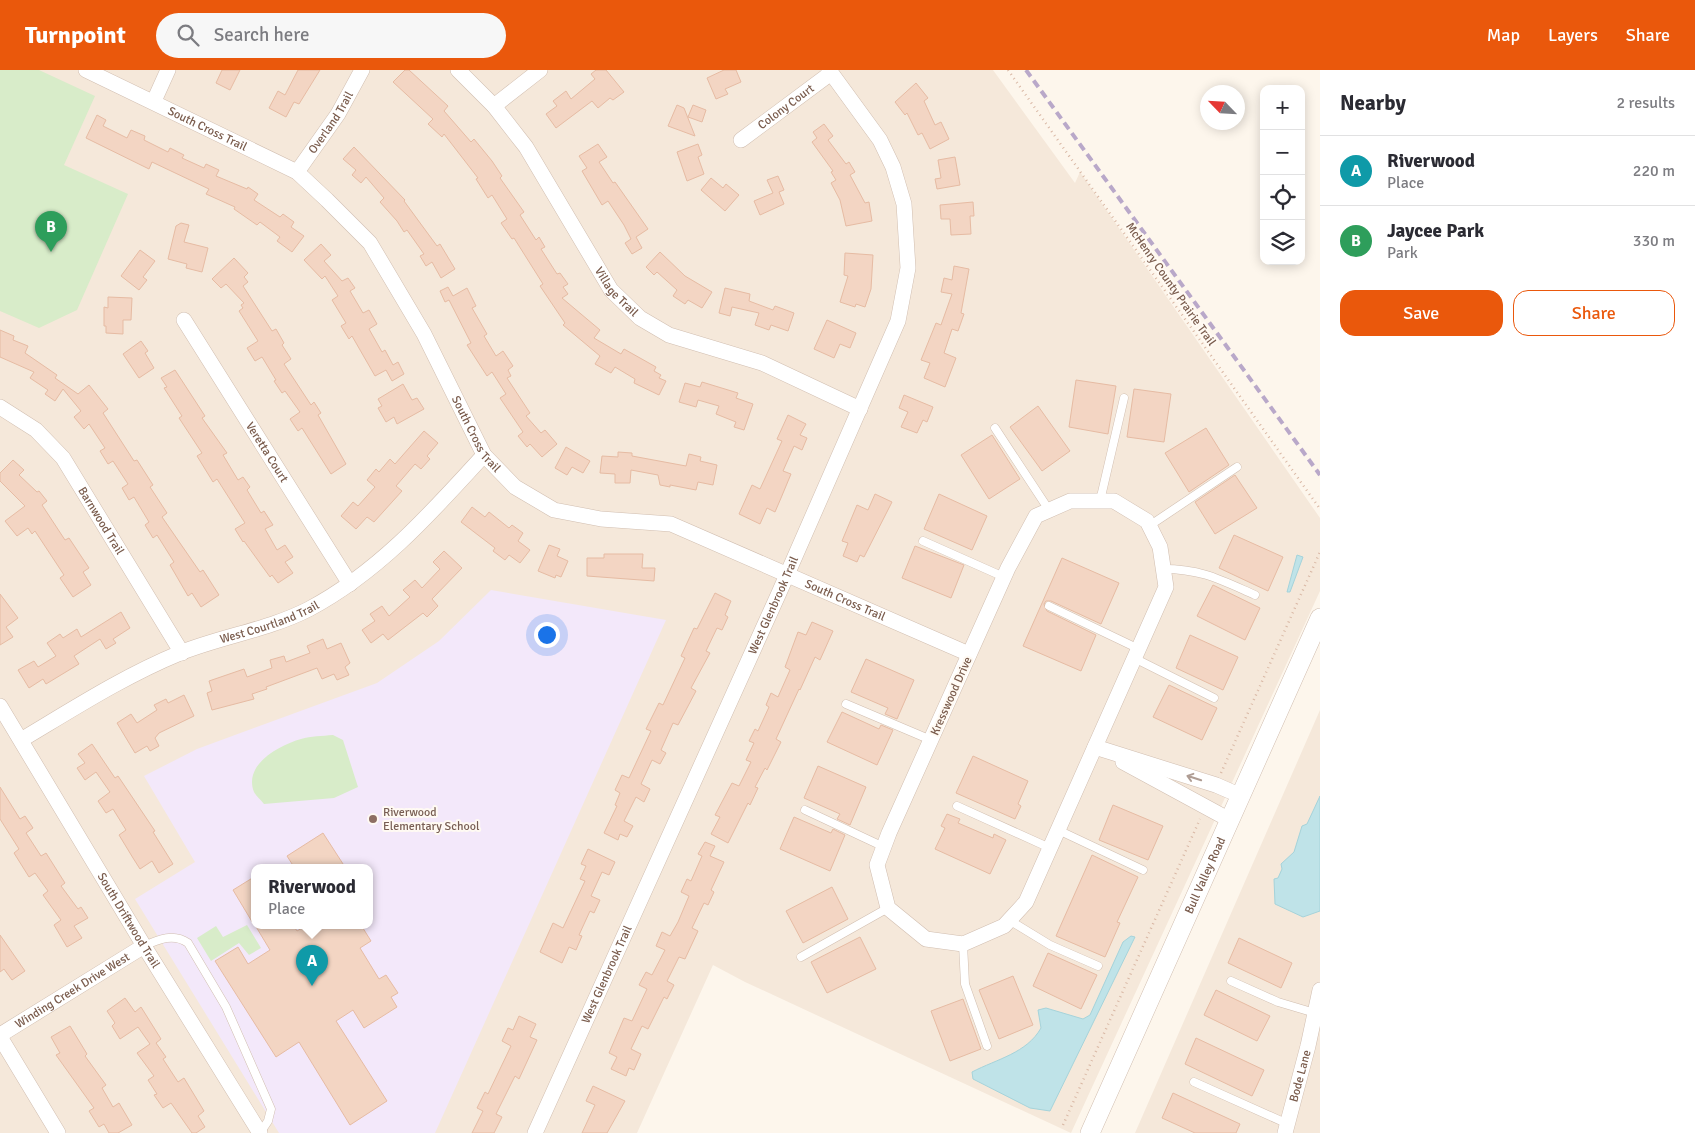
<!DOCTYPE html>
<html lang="en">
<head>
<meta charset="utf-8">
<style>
	body { margin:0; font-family:Signika,sans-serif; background:#f7f7f7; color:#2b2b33 }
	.controls { position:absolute; right:15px; top:15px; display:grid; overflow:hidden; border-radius:10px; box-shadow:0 2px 12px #0003 }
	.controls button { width:45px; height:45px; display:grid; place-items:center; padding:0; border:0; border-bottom:1px solid #e1e1e2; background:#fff; color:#2b2b33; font:25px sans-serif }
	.compass { position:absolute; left:1200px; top:15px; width:45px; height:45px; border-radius:50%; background:#fff; box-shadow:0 2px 12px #0003; rotate:295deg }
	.you { position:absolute; left:546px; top:564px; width:18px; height:18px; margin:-12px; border:4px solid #fff; border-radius:50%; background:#1a73e8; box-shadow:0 0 0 8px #1a73e833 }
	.badge { display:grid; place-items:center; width:32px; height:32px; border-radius:50%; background:#ea580c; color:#fff; font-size:16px; font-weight:700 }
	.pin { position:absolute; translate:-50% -41px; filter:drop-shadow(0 1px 2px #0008) }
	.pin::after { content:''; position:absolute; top:26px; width:18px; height:15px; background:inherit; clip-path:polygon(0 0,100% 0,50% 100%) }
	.popup { position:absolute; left:251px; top:794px; width:122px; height:65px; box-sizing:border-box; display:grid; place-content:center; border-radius:10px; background:#fff; filter:drop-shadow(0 1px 4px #0005); font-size:16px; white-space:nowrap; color:#7c7c81 }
	.popup b { font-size:19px; color:#2b2b33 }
	.popup::after { content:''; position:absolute; left:50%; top:100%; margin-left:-10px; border:10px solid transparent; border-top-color:#fff }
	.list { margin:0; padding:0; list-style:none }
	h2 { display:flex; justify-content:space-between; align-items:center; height:65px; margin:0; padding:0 20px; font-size:21px }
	h2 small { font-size:16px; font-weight:400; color:#7c7c81 }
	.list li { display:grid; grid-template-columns:32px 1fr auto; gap:15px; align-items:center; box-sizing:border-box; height:70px; padding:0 20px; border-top:1px solid #e1e1e2 }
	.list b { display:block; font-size:19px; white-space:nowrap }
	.list p { margin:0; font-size:16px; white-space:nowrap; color:#7c7c81 }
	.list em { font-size:16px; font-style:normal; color:#7c7c81 }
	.actions { display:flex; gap:10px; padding:15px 20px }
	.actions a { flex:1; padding:11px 0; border:1px solid #ea580c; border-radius:15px; text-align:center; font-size:18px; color:#ea580c }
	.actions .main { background:#ea580c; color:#fff }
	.icon { flex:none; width:28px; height:28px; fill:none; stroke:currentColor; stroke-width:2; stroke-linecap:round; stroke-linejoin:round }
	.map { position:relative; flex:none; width:1320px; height:1063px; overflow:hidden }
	header { display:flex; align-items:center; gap:30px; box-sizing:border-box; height:70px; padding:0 25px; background:#ea580c; color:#fff }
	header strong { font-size:24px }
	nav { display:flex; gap:28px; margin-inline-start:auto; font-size:18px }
	.search { width:350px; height:45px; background:#f7f7f7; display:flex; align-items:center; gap:12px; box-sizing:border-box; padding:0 18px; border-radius:28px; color:#7c7c81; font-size:19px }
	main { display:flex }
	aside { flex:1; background:#fff }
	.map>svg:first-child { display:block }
	.residential { fill:#f5e8da; fill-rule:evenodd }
	.education { fill:#f3e8fa; fill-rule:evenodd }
	.green { fill:#d8ecc9 }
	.water { fill:#bfe3e8; stroke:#a5d3da }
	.building { fill:#f3d5c3; stroke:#e6bba3 }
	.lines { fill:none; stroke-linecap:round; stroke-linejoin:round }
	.service-casing { stroke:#d1beb0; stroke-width:9 }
	.minor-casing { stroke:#d1beb0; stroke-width:16 }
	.tertiary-casing { stroke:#d1beb0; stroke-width:20 }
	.path { stroke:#d9b8a5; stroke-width:2.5; stroke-dasharray:1 4; stroke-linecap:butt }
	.service { stroke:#fff; stroke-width:8 }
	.minor { stroke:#fff; stroke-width:15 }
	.tertiary { stroke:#fff; stroke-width:19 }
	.rail { stroke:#b9a8c9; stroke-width:4; stroke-dasharray:8 5; stroke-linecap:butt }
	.oneway { stroke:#af9d94 }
	.education-dot { fill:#8d6e63; stroke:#fffaf3; stroke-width:2 }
	.labels { text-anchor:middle; stroke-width:4; stroke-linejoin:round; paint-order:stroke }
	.street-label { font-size:12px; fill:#7a5c4d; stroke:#fffaf3 }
	.education-label { font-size:12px; fill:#785e54; stroke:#fffaf3; text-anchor:start }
</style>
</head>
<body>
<header>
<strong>Turnpoint</strong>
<div class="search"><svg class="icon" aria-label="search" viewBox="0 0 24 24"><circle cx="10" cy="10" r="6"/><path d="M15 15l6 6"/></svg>Search here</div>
<nav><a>Map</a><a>Layers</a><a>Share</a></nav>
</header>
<main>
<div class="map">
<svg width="1320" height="1063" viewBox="0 0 1320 1063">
	<rect width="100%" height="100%" fill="#fdf6ec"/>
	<g class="residential">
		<path d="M0 0H993L1075 113 1080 102 1320 448V521L1071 1063 745 912 713 895 637 1063H0ZM254 797H370V855H254Z"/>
		<polygon points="1320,640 1320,1063 1135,1063"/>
	</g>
	<path class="education" d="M491 520 666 550 435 1063H279L135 829 195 792 144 706 197 679 377 613 439 571ZM254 797H370V855H254Z"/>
	<g class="green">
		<polygon points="0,0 39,0 95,26 64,95 128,124 77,240 39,258 0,241"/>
		<path d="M333 665 343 670 358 717 334 728 264 734C261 730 256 726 254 722 243 694 280 675 301 669 311 666 322 666 333 665Z"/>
		<polygon points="247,855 261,878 249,885 239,873 211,891 197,868 216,856 223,867"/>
	</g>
	<g class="water">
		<polygon points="1297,485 1303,487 1290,522 1287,522"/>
		<polygon points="1320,726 1320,841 1303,847 1275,834 1274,809 1278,808 1282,799 1281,794 1294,782 1302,756 1307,754"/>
		<path d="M1131 866 1135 867 1050 1041 1030 1038 973 1009 972 1002C997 989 1027 983 1041 958L1038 940 1046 938 1083 949 1090 945 1123 872Z"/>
	</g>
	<g class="building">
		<polygon points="222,0 240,0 230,20 216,13"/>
		<polygon points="298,0 320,0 299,34 294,32 286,47 269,38 278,21 285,25"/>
		<polygon points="405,0 409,0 448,36 444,41 471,72 474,69 492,91 502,106 500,108 524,142 520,145 536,170 539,167 545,177 541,179 557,204 560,203 568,214 563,217 568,224 562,228 600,260 594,268 621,284 624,279 656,297 654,301 661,305 659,308 666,311 659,325 634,313 635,309 615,297 611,303 595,294 600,286 563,255 565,253 540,216 543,214 514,168 512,169 501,153 507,149 492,125 488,128 476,109 478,108 444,64 442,67 428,54 433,49 393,12"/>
		<polygon points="596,0 606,0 624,22 613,30 610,28 598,38 592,31 556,58 546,44 557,36 553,31 566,21 571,29 595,9 591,4"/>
		<polygon points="724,0 736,0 741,12 725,19 728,24 716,29 707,8"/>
		<polygon points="916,13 928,28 924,31 935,55 941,52 949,69 930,79 922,63 918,65 907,43 905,45 895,32"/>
		<polygon points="677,35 684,38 695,66 668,56"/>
		<polygon points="693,35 706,40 702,52 688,47"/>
		<polygon points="97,45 106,50 103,56 127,68 131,60 145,66 144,70 168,82 170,78 184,85 182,88 204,98 206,94 219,100 216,106 247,119 248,117 258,124 254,130 280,147 283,144 294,152 291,157 304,166 292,182 277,171 280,167 260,152 257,155 234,139 235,137 206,124 209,119 152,92 149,99 86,68"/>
		<polygon points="824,54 833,66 828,70 846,94 849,92 855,102 850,105 865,133 869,132 872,151 846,156 840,130 831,113 836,110 831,102 833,101 812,72 817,68 813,62"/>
		<polygon points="598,74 607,87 599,92 613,113 615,112 648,159 636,167 642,178 632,184 625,173 631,169 624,155 608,131 602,135 582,101 587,98 579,86"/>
		<polygon points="698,74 702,85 698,87 704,104 687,111 677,82"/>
		<polygon points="354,77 405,130 404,131 437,176 440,174 455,199 441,208 432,192 426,196 420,186 424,184 407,160 404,162 397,151 380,132 384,128 366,107 361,113 352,105 356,100 343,89"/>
		<polygon points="955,87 960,115 937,119 935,109 941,108 938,90"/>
		<polygon points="778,106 784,120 779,122 784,134 760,145 754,131 773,123 767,110"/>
		<polygon points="711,108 723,118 726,114 739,125 725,141 701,120"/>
		<polygon points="973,132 974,146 970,146 971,164 951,165 950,149 941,149 940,135"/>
		<polygon points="181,153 189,155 184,172 208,178 202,202 186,198 187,194 168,189 176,156"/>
		<polygon points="321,174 331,185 324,191 342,211 348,208 355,218 350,221 363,243 369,240 377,254 369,259 382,282 385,280 393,295 398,292 404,304 392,311 386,300 375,306 352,266 349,269 341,256 346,253 332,230 338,226 325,206 322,209 304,190"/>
		<polygon points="140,180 155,191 143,207 147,210 139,220 121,206"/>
		<polygon points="660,182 685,206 712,222 702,238 688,230 685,234 673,226 677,220 657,202 654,205 646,197"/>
		<polygon points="845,183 873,185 871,219 865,237 856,234 855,237 840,232 848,206 844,205"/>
		<polygon points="234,188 248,203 244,207 248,212 243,216 272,261 276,259 284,273 282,275 291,289 284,294 311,335 314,332 321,343 318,345 346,394 331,404 302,358 298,361 290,349 300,342 285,321 282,323 274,311 276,310 262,287 255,291 247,278 258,271 239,241 243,238 241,235 244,233 226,214 221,218 212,209"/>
		<polygon points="954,196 969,199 961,243 964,244 958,261 952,259 944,283 956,288 945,317 924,308 930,293 921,290 936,253 941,255 952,224 941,222 944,208 952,210"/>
		<polygon points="448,217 453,226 467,218 476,236 472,238 487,264 484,266 496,286 503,281 513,296 508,300 511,306 507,308 530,343 526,346 541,363 545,360 557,374 542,387 530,374 527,377 518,366 523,362 500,328 506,324 492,302 487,306 467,275 471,273 449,230 445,232 440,221"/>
		<polygon points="725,218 750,224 749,231 773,240 775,236 794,243 788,261 771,255 769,260 755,255 759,243 732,237 730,246 719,243"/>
		<polygon points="108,227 132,228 131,250 123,250 123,264 106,263 106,256 104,256 104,237 108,238"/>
		<polygon points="827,250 856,263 850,278 840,274 834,288 814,279"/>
		<polygon points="0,260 14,266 13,270 28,276 25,283 57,305 55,308 78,324 89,315 108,339 103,343 134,391 137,390 153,415 150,417 167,443 162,447 200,502 203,500 219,525 201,537 192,523 188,526 170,495 174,492 157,465 153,468 145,455 149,452 134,427 129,430 122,418 128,414 113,391 108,394 100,381 105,378 89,354 84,359 74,347 81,341 63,319 55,331 45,324 48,320 30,308 34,302 0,287"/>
		<polygon points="141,271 148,281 145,283 154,298 139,308 123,284"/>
		<polygon points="175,300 205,346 202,348 227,383 223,385 238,410 243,407 250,417 247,420 261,443 264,441 273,455 265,459 277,480 285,475 293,487 285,492 293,503 278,513 272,505 270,507 244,471 243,472 235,459 245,453 217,409 213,412 197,386 202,383 179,348 182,346 164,318 167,317 161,308"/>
		<polygon points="1076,310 1116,316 1108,364 1069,357"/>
		<polygon points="702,312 738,323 736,328 753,334 744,360 734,357 736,352 716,344 719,336 698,330 696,337 679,332 685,313 700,317"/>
		<polygon points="403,314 412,330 417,328 424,339 397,354 394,347 386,352 378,338 382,336 378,329"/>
		<polygon points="1134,319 1171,324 1164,372 1127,367"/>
		<polygon points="904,325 933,337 927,352 923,350 917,363 901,357 908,342 899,338"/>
		<polygon points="1038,336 1070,381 1042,401 1010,357"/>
		<polygon points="788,345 806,354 800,365 807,368 802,380 794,376 783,401 791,404 781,428 775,442 767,438 760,454 739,444 752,415 760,419 782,371 777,369"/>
		<polygon points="1206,358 1229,395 1189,422 1165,383"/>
		<polygon points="424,361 438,373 427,386 430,389 421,399 415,394 396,416 402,421 374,452 367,447 356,459 341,446 353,432 358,436 375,417 367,410 376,399 379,402 390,389 395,394"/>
		<polygon points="992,365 1020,409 989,429 961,385"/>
		<polygon points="566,377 590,391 583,403 572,397 567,405 555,398"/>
		<polygon points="618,382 632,383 632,386 686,396 689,384 701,387 700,391 717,395 713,415 698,412 696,420 670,415 670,417 660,415 658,405 631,400 630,413 615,413 615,404 600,403 602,386 618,387"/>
		<polygon points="13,390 24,400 19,405 37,422 39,421 47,431 42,435 65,470 69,468 89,498 83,502 91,515 73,527 60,508 64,505 35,461 32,464 28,458 17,466 5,451 25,436 0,411 0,403"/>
		<polygon points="1235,405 1257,438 1215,464 1195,432"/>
		<polygon points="875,424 892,432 864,487 860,485 857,492 843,486 848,473 842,471 857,435 868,440"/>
		<polygon points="939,424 987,446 972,480 924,459"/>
		<polygon points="472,437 485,447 489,442 509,458 512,455 523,463 518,471 530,480 520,493 509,485 505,490 493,481 495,478 461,452"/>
		<polygon points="1234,465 1283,487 1268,521 1219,498"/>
		<polygon points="549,475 560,479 557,486 568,491 561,507 556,505 555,508 538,501"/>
		<polygon points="915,476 964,495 951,528 902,508"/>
		<polygon points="444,481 462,498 432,529 438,536 427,547 423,543 388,570 383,564 371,573 362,560 375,551 370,544 382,536 389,546 410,527 403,520 415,510 422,518 440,499 433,492"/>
		<polygon points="604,484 643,484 642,498 655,498 654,511 587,506 587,488 604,488"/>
		<polygon points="1062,488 1119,513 1101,554 1051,531 1046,531 1044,534 1047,541 1096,565 1081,601 1023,576"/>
		<polygon points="1213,515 1260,538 1245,570 1197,546"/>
		<polygon points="715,523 731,531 725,545 728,547 722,560 717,558 706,581 710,583 691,618 696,621 678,655 673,653 661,680 666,683 660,694 652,690 641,714 650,719 644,732 636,727 624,751 633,756 627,767 620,764 618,770 604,763 617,736 615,735 620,723 615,720 622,705 629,708 651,661 646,659 659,633 663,635 685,588 681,586 694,558 697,559"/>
		<polygon points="0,524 18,548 6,557 13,567 0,575"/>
		<polygon points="121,542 130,558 113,569 116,573 106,579 100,569 74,586 79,594 46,614 43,609 29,618 18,600 34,591 38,597 56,586 47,573 60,564 63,568 77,559 81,567"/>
		<polygon points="812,552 833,561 820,590 815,587 800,620 799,619 776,669 781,672 767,700 765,698 755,717 758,718 750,735 748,733 728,773 711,764 720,747 715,745 732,713 739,716 751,692 746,690 754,673 749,671 755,659 758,661 769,637 766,635 771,623 778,627 790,600 785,597 798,562 806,565"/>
		<polygon points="1190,565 1238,587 1223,620 1176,598"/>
		<polygon points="323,569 327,579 341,573 350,593 345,597 349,605 337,610 334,604 322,609 317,598 266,617 267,619 252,624 254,629 212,640 207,623 212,621 209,611 244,599 247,607 272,598 270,590 284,586 286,592 310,583 307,576"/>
		<polygon points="866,589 914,610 897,649 885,644 888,638 851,622"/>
		<polygon points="1169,615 1217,638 1202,670 1153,647"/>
		<polygon points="184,625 194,646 159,663 155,668 159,676 150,681 147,676 135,683 117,653 131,644 137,653 157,640 154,635 166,629 168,633"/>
		<polygon points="842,642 879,659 881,655 893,660 877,695 827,672"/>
		<polygon points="92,674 115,708 118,706 155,761 153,762 173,794 159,803 152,791 140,799 133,788 119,765 126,760 113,739 106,743 98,731 110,722 96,702 85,710 77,698 85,693 78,684"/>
		<polygon points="973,686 1028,711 1018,734 1021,736 1015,749 956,723"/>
		<polygon points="818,696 866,717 850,755 837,749 840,744 804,728"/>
		<polygon points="0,717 20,749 25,746 33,758 26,763 41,786 46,783 65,813 61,816 78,839 81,837 88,848 74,856 82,868 67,877 54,855 61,850 43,825 48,821 35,803 29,807 14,783 19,779 0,749"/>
		<polygon points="1113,735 1163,756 1148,790 1099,770"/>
		<polygon points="947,744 960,749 958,753 993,768 994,764 1006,770 990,804 935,779 945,758 941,756"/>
		<polygon points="794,747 831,763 833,759 845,765 830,801 780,779"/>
		<polygon points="323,763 345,797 294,797 287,786"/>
		<polygon points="705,772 715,776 710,786 724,792 711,820 714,822 708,835 704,833 692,858 698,861 685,889 679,887 667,911 674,915 667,929 664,927 648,959 642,956 631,979 641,984 634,1000 629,998 626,1006 611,999 617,987 609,983 624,948 632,951 647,919 639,915 646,902 652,905 665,880 656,876 662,862 670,866 678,852 689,826 681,822 687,809 691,811 702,786 698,784"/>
		<polygon points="588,779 615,792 609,805 602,802 591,826 600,830 594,843 590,841 579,865 582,866 576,880 569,877 562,893 540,882 553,853 563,858 585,811 580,809 586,796 581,794"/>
		<polygon points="1092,785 1138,807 1117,852 1120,853 1105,887 1056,866"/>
		<polygon points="254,807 254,855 233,820"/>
		<polygon points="832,817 848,849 803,873 786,841"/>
		<polygon points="255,855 293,855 297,861 307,855 361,855 371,871 360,878 379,909 386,905 398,923 391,927 397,937 364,958 353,940 336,951 387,1031 350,1055 299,972 276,987 215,891 238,877 248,894 270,880"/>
		<polygon points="0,865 25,901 12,910 4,899 0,902"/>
		<polygon points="860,867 876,899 827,923 811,892"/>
		<polygon points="1239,868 1292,893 1281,918 1228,893"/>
		<polygon points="1048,883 1097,905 1081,939 1033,916"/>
		<polygon points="1013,906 1033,955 999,969 979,920"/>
		<polygon points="1216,920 1270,946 1257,971 1204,945"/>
		<polygon points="125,928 135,942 141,937 161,969 156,973 166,987 163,989 178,1012 184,1008 204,1041 198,1046 205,1057 196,1063 192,1063 171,1033 163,1038 154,1025 157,1024 148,1010 154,1006 137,983 150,974 138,957 120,969 112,956 115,953 107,941"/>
		<polygon points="963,929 981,979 950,991 931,941"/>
		<polygon points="519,946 536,954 530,967 537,970 519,1009 515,1006 496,1044 502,1047 494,1063 472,1063 483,1041 477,1038 485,1022 488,1024 511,976 502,971 508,958 513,960"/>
		<polygon points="70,956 87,984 85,986 106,1015 102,1018 113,1037 119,1033 132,1055 118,1063 109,1063 104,1054 99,1057 89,1041 94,1038 56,985 60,983 51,967"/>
		<polygon points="1196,968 1264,1000 1252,1026 1185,994"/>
		<polygon points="593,1016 625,1031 607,1063 582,1063 595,1035 586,1031"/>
		<polygon points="1173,1023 1240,1054 1236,1063 1195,1063 1162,1048"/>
	</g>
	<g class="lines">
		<defs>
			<g id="service">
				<polyline points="995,358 1049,440"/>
				<polyline points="1100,431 1124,328"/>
				<polyline points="1149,456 1237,397"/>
				<polyline points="923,471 1004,507"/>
				<path d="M1163 499C1202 499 1221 510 1255 525"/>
				<polyline points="1049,536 1139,579"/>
				<polyline points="1134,588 1214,628"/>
				<polyline points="846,634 931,670"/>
				<polyline points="957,736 1050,778"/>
				<polyline points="805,740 884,777"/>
				<polyline points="1058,760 1143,800"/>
				<polyline points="1009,850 1050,875 1098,896"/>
				<polyline points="963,874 965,914 987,976"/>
				<path d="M144 876C159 869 174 863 188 873L226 937 271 1039 268 1051 260 1063"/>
				<polyline points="801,887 888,838"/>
				<polyline points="1231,911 1278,932 1315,943"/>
				<polyline points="1194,1012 1288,1054"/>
			</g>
			<g id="minor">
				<path id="s1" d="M86 0 297 102 327 130 370 173 424 264 484 385 515 417 554 440 601 449 671 454 969 584"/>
				<path id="s2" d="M458 0 494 36 526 77 611 220 640 248 669 265 762 293 860 339"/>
				<polyline points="154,31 168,0"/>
				<polyline points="494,36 540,0"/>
				<path id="s3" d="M741 70 831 3"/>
				<path id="s4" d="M297 102 338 44 362 0"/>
				<path id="s5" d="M184 250 350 514"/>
				<path id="s6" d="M0 337 36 360 63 388 182 583"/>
				<polygon points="1070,431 1114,431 1147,451 1160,477 1166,517 1026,832 1004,856 963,874 926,869 888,838 877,795 889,763 1008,498 1036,446"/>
				<path id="s7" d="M0 636 144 876 260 1063"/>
				<path id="s8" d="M21 670C73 639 124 606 180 583 222 566 268 560 309 539 379 502 432 442 484 385"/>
				<polyline points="1095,677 1216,715 1239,725"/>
				<polyline points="1123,692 1228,749"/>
				<path id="s9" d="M0 965 144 876"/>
				<polyline points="0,967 58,1063"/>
				<path id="s10" d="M535 1063 779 523 898 251 908 198 904 134 893 97 880 70 829 0"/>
				<path id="s11" d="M1285 1063 1308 976 1320 920"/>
			</g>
			<g id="tertiary">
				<path id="s12" d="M1090 1063 1320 548"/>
			</g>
		</defs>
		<use href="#service" class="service-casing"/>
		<use href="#minor" class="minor-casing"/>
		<use href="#tertiary" class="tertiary-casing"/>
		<g class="path">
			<polyline points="1008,0 1320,439"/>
			<polyline points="1221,703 1320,482"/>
			<polyline points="1063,1055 1200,749"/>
		</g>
		<use href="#service" class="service"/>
		<use href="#minor" class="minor"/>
		<use href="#tertiary" class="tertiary"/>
		<polyline class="rail" points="1026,0 1320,405"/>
	</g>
	<defs><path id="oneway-shaft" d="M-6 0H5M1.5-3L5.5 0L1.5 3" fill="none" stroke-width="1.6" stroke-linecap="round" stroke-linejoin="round" transform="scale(1.25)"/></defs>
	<use class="oneway" href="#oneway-shaft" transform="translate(1194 708) rotate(-162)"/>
	<circle class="education-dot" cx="373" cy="749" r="5"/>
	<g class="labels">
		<g class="street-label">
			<text dy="4" stroke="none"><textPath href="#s3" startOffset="56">Colony Court</textPath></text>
			<text dy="4" stroke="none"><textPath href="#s4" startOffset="60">Overland Trail</textPath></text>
			<text dy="4" stroke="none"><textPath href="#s1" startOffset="135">South Cross Trail</textPath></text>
			<text transform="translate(1171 214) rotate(55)" y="4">McHenry County Prairie Trail</text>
			<text dy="4" stroke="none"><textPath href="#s2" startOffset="274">Village Trail</textPath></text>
			<text dy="4" stroke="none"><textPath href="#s1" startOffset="555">South Cross Trail</textPath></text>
			<text dy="4" stroke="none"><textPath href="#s5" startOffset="156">Veretta Court</textPath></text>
			<text dy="4" stroke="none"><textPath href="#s6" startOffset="155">Barnwood Trail</textPath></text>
			<text dy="4" stroke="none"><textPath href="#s1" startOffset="975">South Cross Trail</textPath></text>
			<text dy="4" stroke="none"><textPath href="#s10" startOffset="579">West Glenbrook Trail</textPath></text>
			<text dy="4" stroke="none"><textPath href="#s8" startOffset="276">West Courtland Trail</textPath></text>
			<text transform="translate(951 626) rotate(-66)" y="4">Kresswood Drive</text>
			<text dy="4" stroke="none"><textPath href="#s12" startOffset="282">Bull Valley Road</textPath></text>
			<text dy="4" stroke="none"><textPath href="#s7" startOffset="250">South Driftwood Trail</textPath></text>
			<text dy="4" stroke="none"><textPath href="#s10" startOffset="174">West Glenbrook Trail</textPath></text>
			<text dy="4" stroke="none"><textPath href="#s9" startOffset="85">Winding Creek Drive West</textPath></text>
			<text dy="4" stroke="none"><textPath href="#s11" startOffset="59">Bode Lane</textPath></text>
		</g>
		<g class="education-label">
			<text x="383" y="746">Riverwood<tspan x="383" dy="14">Elementary School</tspan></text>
		</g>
	</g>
</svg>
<div class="controls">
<button>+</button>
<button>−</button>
<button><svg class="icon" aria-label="locate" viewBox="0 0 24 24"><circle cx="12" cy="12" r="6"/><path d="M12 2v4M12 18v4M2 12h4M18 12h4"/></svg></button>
<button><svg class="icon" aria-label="layers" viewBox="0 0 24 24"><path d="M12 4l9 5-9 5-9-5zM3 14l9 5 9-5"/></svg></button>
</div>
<svg class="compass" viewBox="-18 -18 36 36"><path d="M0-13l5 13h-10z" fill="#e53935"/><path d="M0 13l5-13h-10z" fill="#7c7c81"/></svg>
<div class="you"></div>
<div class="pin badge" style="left:312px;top:916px;background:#0f9aa8">A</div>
<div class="popup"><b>Riverwood</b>Place</div>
<div class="pin badge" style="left:51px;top:182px;background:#2e9e5b">B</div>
</div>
<aside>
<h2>Nearby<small>2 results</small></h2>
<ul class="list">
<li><span class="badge" style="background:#0f9aa8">A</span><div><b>Riverwood</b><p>Place</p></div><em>220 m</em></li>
<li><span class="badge" style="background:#2e9e5b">B</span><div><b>Jaycee Park</b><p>Park</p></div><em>330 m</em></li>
</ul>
<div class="actions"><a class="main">Save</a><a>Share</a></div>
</aside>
</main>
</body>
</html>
